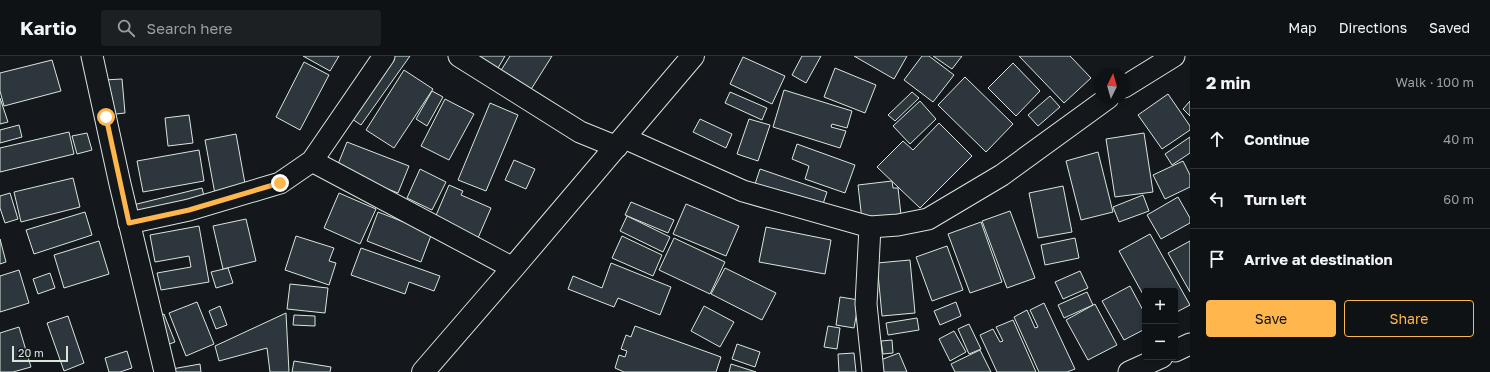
<!DOCTYPE html>
<html lang="en">
<head>
<meta charset="utf-8">
<style>
	body { margin:0; font-family:"Golos Text",sans-serif; background:#1d2022; color:#f1f3f6 }
	.controls { position:absolute; right:12px; bottom:12px; display:grid; overflow:hidden; border-radius:4px; box-shadow:0 2px 6px #0003 }
	.controls button { width:36px; height:36px; display:grid; place-items:center; padding:0; border:0; border-bottom:1px solid #2f3234; background:#0f1215; color:#f1f3f6; font:20px sans-serif }
	.compass { position:absolute; left:1094px; top:12px; width:36px; height:36px; border-radius:50%; background:#0f1215; box-shadow:0 2px 6px #0003; rotate:5deg }
	.scale { position:absolute; left:12px; bottom:10px; width:56px; box-sizing:border-box; padding-left:4px; border:2px solid #d8e6dc; border-top:0; font-size:11px; line-height:14px; white-space:nowrap; color:#d8e6dc; -webkit-text-stroke:3px #14181c; paint-order:stroke }
	.stop { position:absolute; width:12px; height:12px; margin:-9px; border:3px solid #ffb74d; border-radius:50%; background:#fff }
	.stop.end { background:#ffb74d; border-color:#fff; box-shadow:0 1px 4px #0008 }
	.list { margin:0; padding:0; list-style:none }
	h2 { display:flex; justify-content:space-between; align-items:center; height:52px; margin:0; padding:0 16px; font-size:17px }
	h2 small { font-size:13px; font-weight:400; color:#9b9ea0 }
	.list li { display:grid; grid-template-columns:26px 1fr auto; gap:12px; align-items:center; box-sizing:border-box; height:60px; padding:0 16px; border-top:1px solid #2f3234 }
	.list b { display:block; font-size:15px; white-space:nowrap }
	.list em { font-size:13px; font-style:normal; color:#9b9ea0 }
	.actions { display:flex; gap:8px; padding:12px 16px }
	.actions a { flex:1; padding:9px 0; border:1px solid #ffb74d; border-radius:4px; text-align:center; font-size:14px; color:#ffb74d }
	.actions .main { background:#ffb74d; color:#111 }
	.icon { flex:none; width:22px; height:22px; fill:none; stroke:currentColor; stroke-width:2; stroke-linecap:round; stroke-linejoin:round }
	.map { position:relative; flex:none; width:1190px; height:316px; overflow:hidden }
	header { display:flex; align-items:center; gap:24px; box-sizing:border-box; height:56px; padding:0 20px; background:#0f1215; border-bottom:1px solid #2f3234 }
	header strong { font-size:19px }
	nav { display:flex; gap:22px; margin-inline-start:auto; font-size:14px }
	.search { width:280px; height:36px; background:#1d2022; display:flex; align-items:center; gap:10px; box-sizing:border-box; padding:0 14px; border-radius:4px; color:#9b9ea0; font-size:15px }
	main { display:flex }
	aside { flex:1; background:#0f1215 }
	.map>svg:first-child { display:block }
	.building { fill:#2c363c; stroke:#d8e6dc }
	.lines { fill:none; stroke-linecap:round; stroke-linejoin:round }
	.minor-casing { stroke:#d8e6dc; stroke-width:23 }
	.major-casing { stroke:#d8e6dc; stroke-width:24 }
	.minor { stroke:#14181c; stroke-width:21 }
	.major { stroke:#14181c; stroke-width:22 }
	.route { stroke:#ffb74d; stroke-width:5 }
</style>
</head>
<body>
<header>
<strong>Kartio</strong>
<div class="search"><svg class="icon" aria-label="search" viewBox="0 0 24 24"><circle cx="10" cy="10" r="6"/><path d="M15 15l6 6"/></svg>Search here</div>
<nav><a>Map</a><a>Directions</a><a>Saved</a></nav>
</header>
<main>
<div class="map">
<svg width="1190" height="316" viewBox="0 0 1190 316">
	<rect width="100%" height="100%" fill="#14181c"/>
	<g class="building">
		<polygon points="303,0 339,0 330,15"/>
		<polygon points="392,0 410,0 361,69 349,61"/>
		<polygon points="478,0 505,0 498,12"/>
		<polygon points="510,0 552,0 530,35 500,16"/>
		<polygon points="802,0 821,0 806,27 792,19"/>
		<polygon points="854,0 907,0 894,23"/>
		<polygon points="922,0 929,0 954,19 933,46 904,24"/>
		<polygon points="933,0 962,0 952,13"/>
		<polygon points="1019,0 1070,0 1091,22 1064,47"/>
		<polygon points="743,1 785,20 772,48 730,28"/>
		<polygon points="52,4 61,35 4,50 0,35 0,17"/>
		<polygon points="304,6 329,19 300,74 276,61"/>
		<polygon points="1013,7 1040,35 1016,60 988,32"/>
		<polygon points="835,12 876,29 865,57 824,41"/>
		<polygon points="404,14 433,33 394,92 366,74"/>
		<polygon points="965,21 1013,68 986,96 938,49"/>
		<polygon points="122,23 125,57 107,59 104,24"/>
		<polygon points="784,34 852,55 847,72 832,68 831,71 846,75 840,92 773,71"/>
		<polygon points="432,35 443,41 427,70 416,63"/>
		<polygon points="730,36 767,52 762,64 725,47"/>
		<polygon points="912,36 919,42 895,65 888,59"/>
		<polygon points="1168,38 1190,70 1190,74 1162,93 1138,59"/>
		<polygon points="1050,40 1060,51 1038,70 1028,59"/>
		<polygon points="0,42 8,66 0,68"/>
		<polygon points="445,43 474,58 449,104 421,90"/>
		<polygon points="920,45 936,63 910,88 893,70"/>
		<polygon points="1190,45 1190,60 1183,53"/>
		<polygon points="490,47 518,59 486,135 458,124"/>
		<polygon points="189,59 193,87 168,90 165,62"/>
		<polygon points="700,63 732,78 726,92 693,76"/>
		<polygon points="749,63 770,69 758,105 737,98"/>
		<polygon points="939,67 972,100 920,152 877,111 903,85 913,94"/>
		<polygon points="19,69 22,81 0,87 0,74"/>
		<polygon points="69,76 74,98 0,116 0,92"/>
		<polygon points="87,77 92,94 77,98 72,80"/>
		<polygon points="1144,77 1153,136 1115,141 1106,83"/>
		<polygon points="236,78 246,133 215,138 205,84"/>
		<polygon points="1190,81 1190,97 1172,109 1165,98"/>
		<polygon points="347,86 409,110 398,137 336,113"/>
		<polygon points="797,88 855,109 845,137 805,123 809,110 792,103"/>
		<polygon points="199,94 204,125 143,136 137,105"/>
		<polygon points="1098,96 1113,156 1081,164 1066,105"/>
		<polygon points="514,104 535,113 526,133 505,124"/>
		<polygon points="1183,105 1190,119 1190,131 1165,143 1153,119"/>
		<polygon points="420,113 446,126 432,154 407,142"/>
		<polygon points="760,113 827,136 822,151 755,128"/>
		<polygon points="73,122 80,151 21,166 14,136"/>
		<polygon points="892,125 893,132 898,132 901,159 862,164 858,129"/>
		<polygon points="449,129 463,135 461,139 491,152 478,182 434,164"/>
		<polygon points="1063,130 1072,176 1038,182 1029,137"/>
		<polygon points="202,132 205,144 136,162 133,149"/>
		<polygon points="10,137 18,163 5,167 0,152 0,140"/>
		<polygon points="339,137 376,153 360,188 324,172"/>
		<polygon points="1143,139 1149,155 1119,166 1113,151"/>
		<polygon points="1178,141 1190,162 1190,167 1161,183 1147,159"/>
		<polygon points="631,146 674,164 668,177 625,159"/>
		<polygon points="686,148 739,170 726,200 673,178"/>
		<polygon points="1010,155 1035,222 1007,232 982,165"/>
		<polygon points="85,156 92,179 34,198 26,174"/>
		<polygon points="378,156 432,177 421,206 367,185"/>
		<polygon points="627,160 670,181 663,196 620,175"/>
		<polygon points="246,163 256,205 223,213 213,170"/>
		<polygon points="981,166 1002,226 970,237 948,178"/>
		<polygon points="199,170 209,226 161,234 157,217 191,211 189,200 155,206 150,179"/>
		<polygon points="766,171 831,184 825,218 759,206"/>
		<polygon points="1150,178 1190,249 1175,257 1175,235 1145,235 1145,242 1119,195"/>
		<polygon points="296,180 334,192 329,205 336,207 329,229 285,214"/>
		<polygon points="622,180 662,199 653,220 612,202"/>
		<polygon points="674,182 725,206 710,238 659,214"/>
		<polygon points="1075,182 1079,202 1045,209 1041,189"/>
		<polygon points="0,183 6,206 0,208"/>
		<polygon points="99,185 109,218 64,232 54,199"/>
		<polygon points="1190,185 1190,236 1168,197"/>
		<polygon points="947,190 963,234 932,245 916,201"/>
		<polygon points="361,192 440,220 434,235 409,226 405,238 351,219"/>
		<polygon points="910,204 915,257 882,260 877,207"/>
		<polygon points="611,207 671,231 660,259 618,242 614,251 568,233 573,220 602,232"/>
		<polygon points="228,212 233,227 216,232 211,216"/>
		<polygon points="725,212 776,237 762,264 711,238"/>
		<polygon points="19,214 29,247 0,256 0,220"/>
		<polygon points="1080,215 1088,232 1063,243 1055,226"/>
		<polygon points="50,217 55,232 38,238 33,223"/>
		<polygon points="290,228 328,232 325,257 287,253"/>
		<polygon points="1130,230 1145,258 1145,273 1124,284 1102,245"/>
		<polygon points="1087,236 1093,249 1064,262 1058,249"/>
		<polygon points="840,241 859,244 854,272 836,269"/>
		<polygon points="197,246 214,288 186,300 169,257"/>
		<polygon points="956,246 961,260 940,269 934,255"/>
		<polygon points="1044,247 1075,313 1067,316 1039,316 1014,261 1027,254 1035,272 1038,271 1030,254"/>
		<polygon points="1095,248 1117,289 1088,304 1066,264"/>
		<polygon points="220,250 227,269 216,273 209,255"/>
		<polygon points="704,250 734,266 720,291 691,275"/>
		<polygon points="286,257 289,316 270,316 267,292 219,305 215,290"/>
		<polygon points="164,258 175,286 164,290 153,263"/>
		<polygon points="294,259 315,260 315,270 293,269"/>
		<polygon points="68,260 84,307 64,315 47,267"/>
		<polygon points="917,262 919,274 888,279 886,267"/>
		<polygon points="1013,264 1036,316 997,316 980,279 993,273 1000,286 1003,285 996,271"/>
		<polygon points="969,268 981,293 969,298 958,273"/>
		<polygon points="635,270 721,301 716,316 624,316 615,312 619,299 625,301 627,295 621,293 626,279 631,281"/>
		<polygon points="828,270 840,272 837,293 824,291"/>
		<polygon points="19,271 31,311 13,316 0,316 0,277"/>
		<polygon points="954,275 966,296 950,305 939,283"/>
		<polygon points="892,284 893,297 883,298 881,285"/>
		<polygon points="737,288 760,296 755,311 732,303"/>
		<polygon points="980,294 991,316 955,316 951,308"/>
		<polygon points="127,295 132,312 120,316 109,316 105,302"/>
		<polygon points="854,297 856,316 839,316 838,298"/>
		<polygon points="899,297 907,316 883,316 878,305"/>
		<polygon points="294,305 331,311 330,316 292,316"/>
		<polygon points="200,308 201,316 173,316 172,313"/>
		<polygon points="731,308 756,316 729,316"/>
	</g>
	<g class="lines">
		<defs>
			<g id="minor">
				<polyline points="92,0 120,128 165,316"/>
				<polyline points="459,0 580,76 617,91"/>
				<polyline points="1124,31 1174,0"/>
				<polyline points="631,85 743,135 870,171 898,169 928,163 1002,119 1108,42"/>
				<polyline points="312,105 513,212"/>
				<polyline points="129,167 189,154 280,127 312,105 384,0"/>
				<polyline points="870,171 866,248 873,316"/>
				<polyline points="1175,295 1190,288"/>
				<polyline points="1129,316 1162,301"/>
			</g>
			<polyline id="major" points="423,316 513,212 693,0"/>
		</defs>
		<use href="#minor" class="minor-casing"/>
		<use href="#major" class="major-casing"/>
		<use href="#minor" class="minor"/>
		<use href="#major" class="major"/>
	</g>
	<g class="lines">
		<polyline class="route" points="106,61 129,167 189,154 280,127"/>
	</g>
</svg>
<div class="controls">
<button>+</button>
<button>−</button>
</div>
<svg class="compass" viewBox="-18 -18 36 36"><path d="M0-13l5 13h-10z" fill="#e53935"/><path d="M0 13l5-13h-10z" fill="#9b9ea0"/></svg>
<div class="scale">20 m</div>
<div class="stop" style="left:106px;top:61px"></div>
<div class="stop end" style="left:280px;top:127px"></div>
</div>
<aside>
<h2>2 min<small>Walk · 100 m</small></h2>
<ul class="list">
<li><svg class="icon" aria-label="ahead" viewBox="0 0 24 24"><path d="M12 20V5M6 11l6-6 6 6"/></svg><div><b>Continue</b></div><em>40 m</em></li>
<li><svg class="icon" aria-label="left" viewBox="0 0 24 24"><path d="M17 20v-9H6M10 6l-5 5 5 5"/></svg><div><b>Turn left</b></div><em>60 m</em></li>
<li><svg class="icon" aria-label="arrive" viewBox="0 0 24 24"><path d="M6 21V4h12l-3 4 3 4H6"/></svg><div><b>Arrive at destination</b></div></li>
</ul>
<div class="actions"><a class="main">Save</a><a>Share</a></div>
</aside>
</main>
</body>
</html>
